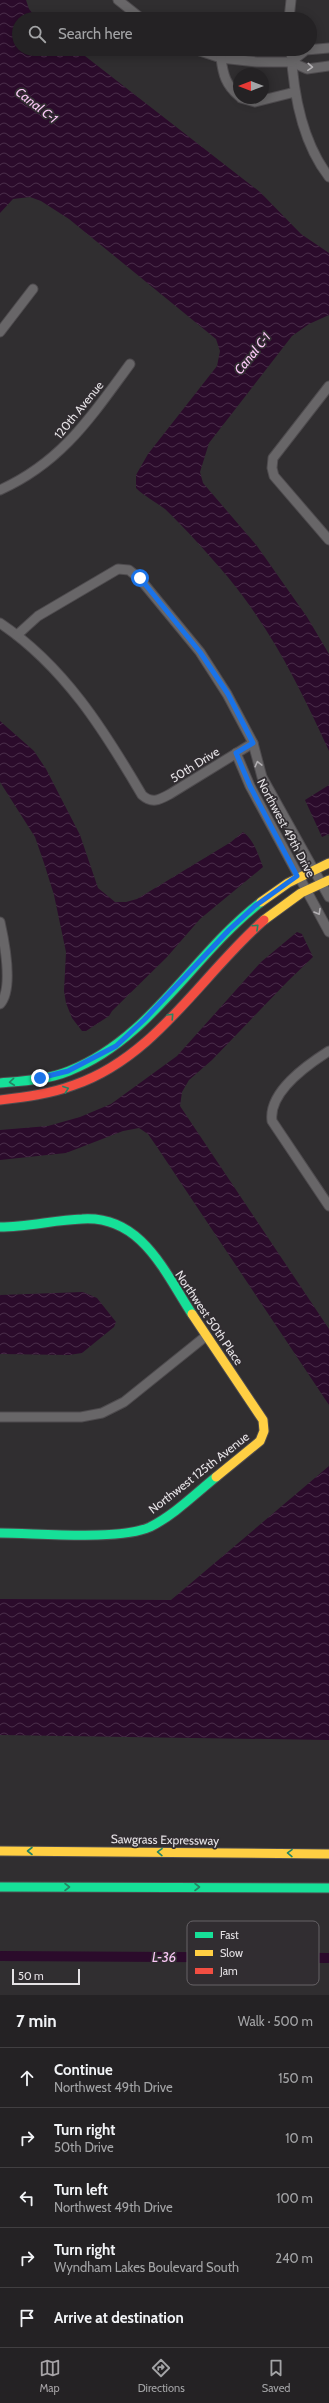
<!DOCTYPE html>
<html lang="en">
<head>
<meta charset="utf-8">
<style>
	body { margin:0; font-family:Cabin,sans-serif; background:#2c2a2c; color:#f1f3f6 }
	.compass { position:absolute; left:233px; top:68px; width:36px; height:36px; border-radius:50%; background:#242224; box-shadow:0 2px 10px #0003; rotate:270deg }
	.scale { position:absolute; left:12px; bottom:10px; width:68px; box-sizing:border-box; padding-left:4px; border:2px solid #e5e2e5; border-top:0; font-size:11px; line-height:14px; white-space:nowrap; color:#e5e2e5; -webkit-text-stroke:3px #312d31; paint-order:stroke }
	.stop { position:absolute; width:12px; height:12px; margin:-9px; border:3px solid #1a73e8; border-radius:50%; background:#fff }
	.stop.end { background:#1a73e8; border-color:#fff; box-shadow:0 1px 4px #0008 }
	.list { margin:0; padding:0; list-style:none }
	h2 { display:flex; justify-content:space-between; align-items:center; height:52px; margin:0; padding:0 16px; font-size:17px }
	h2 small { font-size:13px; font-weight:400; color:#a3a4a6 }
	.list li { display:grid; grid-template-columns:26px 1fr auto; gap:12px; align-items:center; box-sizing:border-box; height:60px; padding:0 16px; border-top:1px solid #413f41 }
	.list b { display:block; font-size:15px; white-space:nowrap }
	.list p { margin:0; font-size:13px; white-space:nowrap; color:#a3a4a6 }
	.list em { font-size:13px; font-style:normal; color:#a3a4a6 }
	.icon { flex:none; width:22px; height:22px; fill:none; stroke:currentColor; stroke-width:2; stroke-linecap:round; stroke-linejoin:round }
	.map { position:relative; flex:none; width:329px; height:1995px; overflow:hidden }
	.search { position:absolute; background:#242224; box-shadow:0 2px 10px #0003; left:12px; right:12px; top:12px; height:44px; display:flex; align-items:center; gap:10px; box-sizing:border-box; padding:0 14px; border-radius:22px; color:#a3a4a6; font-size:15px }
	.sheet { height:352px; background:#242224 }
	nav { display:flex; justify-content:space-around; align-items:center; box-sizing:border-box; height:56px; border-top:1px solid #413f41; background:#242224; font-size:11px; color:#a3a4a6 }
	nav a { display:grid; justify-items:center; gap:2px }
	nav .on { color:#a6a3a6 }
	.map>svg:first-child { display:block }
	.water { fill:url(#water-waves) }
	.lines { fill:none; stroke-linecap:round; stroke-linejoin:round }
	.canal { stroke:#2b0b2b; stroke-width:10 }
	.street-casing { stroke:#4e4b4e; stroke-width:11 }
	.fast-casing { stroke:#4e4b4e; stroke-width:11 }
	.slow-casing { stroke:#4e4b4e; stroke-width:11 }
	.jam-casing { stroke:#4e4b4e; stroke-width:11 }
	.street { stroke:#686668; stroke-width:9 }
	.fast { stroke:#16e098; stroke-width:9 }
	.slow { stroke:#ffcf43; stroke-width:9 }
	.jam { stroke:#f24e42; stroke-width:9 }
	.oneway { stroke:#b3b0b3 }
	.oneway2 { stroke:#248664 }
	.route { stroke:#1a73e8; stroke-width:5 }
	.labels { text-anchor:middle; stroke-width:3.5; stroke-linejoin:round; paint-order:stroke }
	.street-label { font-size:12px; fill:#e5e2e5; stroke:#312d31 }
	.water-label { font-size:13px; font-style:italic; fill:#fcc9f8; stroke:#312d31 }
	.key { fill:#312d31; stroke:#676367; stroke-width:1 }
	.key-label { font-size:11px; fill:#e5e2e5 }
</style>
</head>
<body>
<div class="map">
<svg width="329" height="1995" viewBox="0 0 329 1995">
	<defs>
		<pattern id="water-waves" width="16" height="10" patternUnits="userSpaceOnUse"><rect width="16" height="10" fill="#2b0b2b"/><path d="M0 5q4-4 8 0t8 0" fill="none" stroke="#4a2e4a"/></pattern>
	</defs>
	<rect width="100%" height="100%" fill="#302e30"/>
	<g class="water">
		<path d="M0 0H26L29 9 37 19H19V49H76L260 192 301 234 329 253V315L309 324 292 336 209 443 200 472 203 483 257 546 307 617 329 654V751C299 686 273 632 227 576 210 556 184 527 165 509 156 502 144 496 136 488V475L148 454 217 366 220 351 216 339 69 219 41 201 30 197 13 199 0 213Z"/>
		<path d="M0 721 34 751 46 769 80 835 98 888 115 902H126L137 899 231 842 243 832C254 840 258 854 263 867L200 919 167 957 112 1011 109 1016 86 1031H82L72 1018 66 1003 64 991 66 952 54 895 44 863 35 837 0 782Z"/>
		<polygon points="329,785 329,834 322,837 305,800"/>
		<polygon points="297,932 302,934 313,957 288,981 212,1060 189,1080 182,1092 180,1106 329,1329 329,1405 157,1147 148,1134 139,1128 123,1131 66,1153 0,1160 0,1130 48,1126 80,1117 111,1104 177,1056 261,962"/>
		<polygon points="83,1292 97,1298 116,1322 114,1327 82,1353 69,1355 0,1354 0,1295"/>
		<polygon points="329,1466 329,1740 0,1735 0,1599 171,1600"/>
	</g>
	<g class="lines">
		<polyline class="canal" points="0,1956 329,1958"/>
		<defs>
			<g id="street">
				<polyline points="118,0 142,19"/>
				<polyline points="289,19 291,0"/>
				<polyline points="194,49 221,58 257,62 291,62 307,69 329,66"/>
				<path d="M291 49C293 91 302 142 329 177"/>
				<path d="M221 58C223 75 226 85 239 96"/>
				<polyline points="291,62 306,50 329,48"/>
				<polyline points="241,98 255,102 295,92"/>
				<polyline points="0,332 33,289"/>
				<polyline points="329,386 273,458 272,468 274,476 329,540"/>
				<path d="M0 490C62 462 91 417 130 364"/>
				<path d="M0 623C64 666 104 730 142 795 152 804 159 800 170 794L253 743"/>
				<polyline points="17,635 38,616 118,569 129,570 140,579 200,652 227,694 253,743 262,777 329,897"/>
				<polyline points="236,753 250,786 329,932"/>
				<path d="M0 922C4 940 14 989 0 1004"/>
				<path d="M329 1051C307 1065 268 1092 272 1121L329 1206"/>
				<polyline points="0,1417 81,1417 102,1413 124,1402 206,1336"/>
			</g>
			<g id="fast">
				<path d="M0 1083C23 1081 47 1080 69 1071 151 1039 193 954 261 902"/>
				<path d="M0 1227C28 1227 54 1220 82 1219 141 1215 164 1271 192 1314"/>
				<path d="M0 1533C37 1533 119 1541 150 1527 174 1515 195 1494 216 1477"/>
				<polyline points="0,1887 329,1888"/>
			</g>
			<g id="slow">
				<polyline points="261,902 288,883 329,863"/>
				<polyline points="264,920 301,893 329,880"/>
				<polyline points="192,1314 263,1420 264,1431 260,1441 216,1477"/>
				<polyline points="0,1851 329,1854"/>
			</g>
			<path id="jam" d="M0 1100C25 1097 50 1094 74 1085 156 1057 202 974 264 920"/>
		</defs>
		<use href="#street" class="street-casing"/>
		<use href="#fast" class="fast-casing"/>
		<use href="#slow" class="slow-casing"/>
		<use href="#jam" class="jam-casing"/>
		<use href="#street" class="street"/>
		<use href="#fast" class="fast"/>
		<use href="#slow" class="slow"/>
		<use href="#jam" class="jam"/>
	</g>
	<defs><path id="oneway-chevron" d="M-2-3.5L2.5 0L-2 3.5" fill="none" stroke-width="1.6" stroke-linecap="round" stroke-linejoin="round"/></defs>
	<g class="oneway">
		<use href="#oneway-chevron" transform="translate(310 67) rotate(3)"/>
		<use href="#oneway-chevron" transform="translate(258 764) rotate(-104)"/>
		<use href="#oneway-chevron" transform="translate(318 912) rotate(60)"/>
	</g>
	<g class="oneway2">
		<use href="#oneway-chevron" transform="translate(256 927) rotate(-43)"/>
		<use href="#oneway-chevron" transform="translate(171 1016) rotate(-47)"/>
		<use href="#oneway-chevron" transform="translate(12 1082) rotate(174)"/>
		<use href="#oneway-chevron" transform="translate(66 1089) rotate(-20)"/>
		<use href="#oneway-chevron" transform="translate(30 1851) rotate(-180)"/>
		<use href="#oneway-chevron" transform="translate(160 1852) rotate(-179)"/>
		<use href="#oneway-chevron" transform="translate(290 1853) rotate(-179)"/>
		<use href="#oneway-chevron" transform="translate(67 1887)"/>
		<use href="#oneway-chevron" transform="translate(197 1887)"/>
	</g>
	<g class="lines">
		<polyline class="route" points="40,1078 68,1071 116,1046 144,1020 229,930 255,906 297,876 250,786 236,753 253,743 228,694 200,652 140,578"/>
	</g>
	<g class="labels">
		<g class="street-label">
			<text transform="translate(79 410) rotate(-51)" y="4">120th Avenue</text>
			<text transform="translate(195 765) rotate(-32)" y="4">50th Drive</text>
			<text transform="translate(286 828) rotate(62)" y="4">Northwest 49th Drive</text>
			<text transform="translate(209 1318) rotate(56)" y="4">Northwest 50th Place</text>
			<text transform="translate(199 1473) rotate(-38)" y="4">Northwest 125th Avenue</text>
			<text transform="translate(165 1840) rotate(1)" y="4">Sawgrass Expressway</text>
		</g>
		<g class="water-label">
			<text transform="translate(37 105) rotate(38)" y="5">Canal C-1</text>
			<text transform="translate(252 353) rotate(-51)" y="5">Canal C-1</text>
			<text x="164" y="1962">L-36</text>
		</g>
	</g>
	<rect x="187" y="1921" width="132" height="64" rx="6" class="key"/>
	<rect x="195" y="1932" width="18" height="6" fill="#16e098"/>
	<rect x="195" y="1950" width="18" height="6" fill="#ffcf43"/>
	<rect x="195" y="1968" width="18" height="6" fill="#f24e42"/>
	<g class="key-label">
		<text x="220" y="1939">Fast</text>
		<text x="220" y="1957">Slow</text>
		<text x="220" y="1975">Jam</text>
	</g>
</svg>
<svg class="compass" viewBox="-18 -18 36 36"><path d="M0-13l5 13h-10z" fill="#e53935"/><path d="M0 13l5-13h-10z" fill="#a3a4a6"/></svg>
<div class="scale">50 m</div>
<div class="stop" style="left:140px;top:578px"></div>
<div class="stop end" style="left:40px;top:1078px"></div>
<div class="search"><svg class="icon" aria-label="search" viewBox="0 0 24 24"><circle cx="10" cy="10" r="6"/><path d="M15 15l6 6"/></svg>Search here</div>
</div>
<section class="sheet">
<h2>7 min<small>Walk · 500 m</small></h2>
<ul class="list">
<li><svg class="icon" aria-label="ahead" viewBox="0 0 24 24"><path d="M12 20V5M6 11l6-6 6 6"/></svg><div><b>Continue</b><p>Northwest 49th Drive</p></div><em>150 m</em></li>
<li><svg class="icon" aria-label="right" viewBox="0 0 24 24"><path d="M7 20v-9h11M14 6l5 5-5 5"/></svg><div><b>Turn right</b><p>50th Drive</p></div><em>10 m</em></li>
<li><svg class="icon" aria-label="left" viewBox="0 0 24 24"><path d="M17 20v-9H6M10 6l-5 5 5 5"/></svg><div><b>Turn left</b><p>Northwest 49th Drive</p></div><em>100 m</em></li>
<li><svg class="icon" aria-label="right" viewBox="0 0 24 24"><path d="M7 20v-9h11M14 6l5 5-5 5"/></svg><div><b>Turn right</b><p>Wyndham Lakes Boulevard South</p></div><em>240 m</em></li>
<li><svg class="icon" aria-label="arrive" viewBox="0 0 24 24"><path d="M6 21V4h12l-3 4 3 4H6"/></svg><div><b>Arrive at destination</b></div></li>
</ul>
</section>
<nav>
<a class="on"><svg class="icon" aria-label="map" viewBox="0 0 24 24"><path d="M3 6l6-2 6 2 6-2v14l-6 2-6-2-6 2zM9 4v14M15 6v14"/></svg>Map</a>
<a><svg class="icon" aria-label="directions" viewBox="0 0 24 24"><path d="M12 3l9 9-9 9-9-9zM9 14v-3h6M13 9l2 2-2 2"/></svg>Directions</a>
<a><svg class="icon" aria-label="saved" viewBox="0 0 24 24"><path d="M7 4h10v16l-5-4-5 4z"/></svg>Saved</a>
</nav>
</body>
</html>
